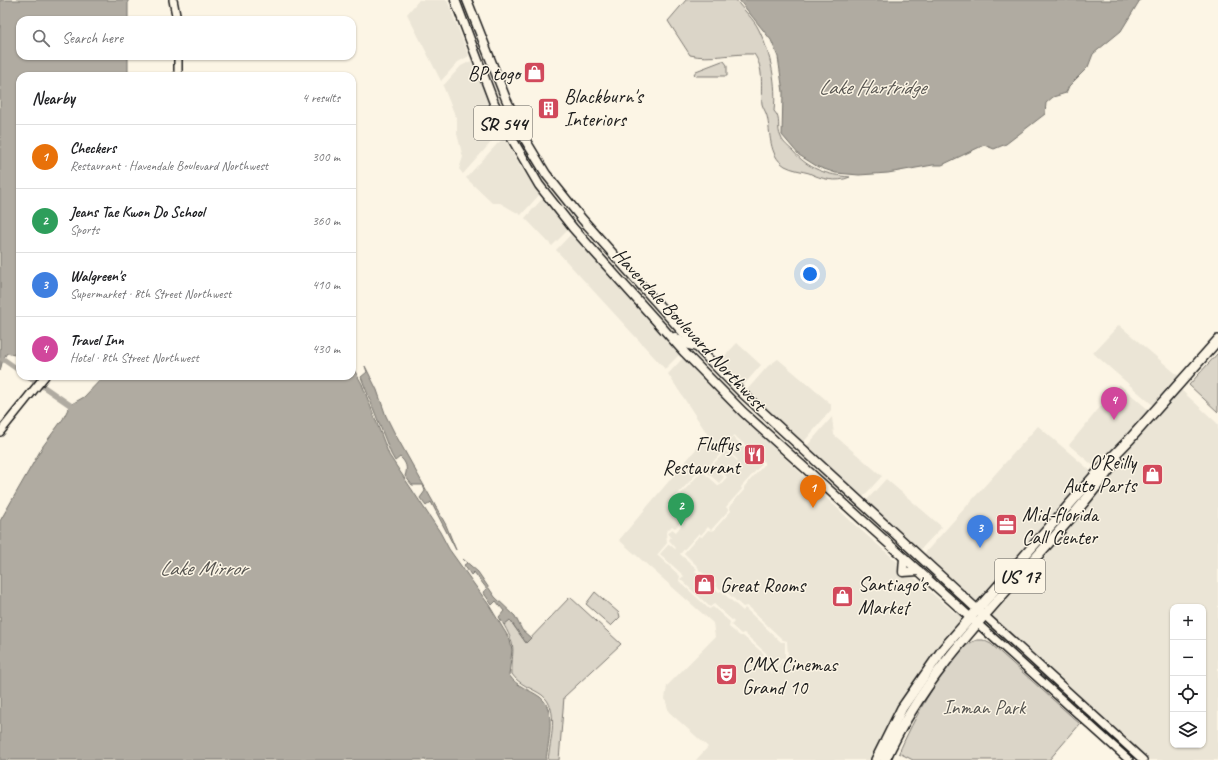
<!DOCTYPE html>
<html lang="en">
<head>
<meta charset="utf-8">
<style>
	body { margin:0; font-family:Caveat,sans-serif; background:#f2f2f2; color:#202124 }
	.controls { position:absolute; right:12px; bottom:12px; display:grid; overflow:hidden; border-radius:8px; box-shadow:0 1px 3px #0004 }
	.controls button { width:36px; height:36px; display:grid; place-items:center; padding:0; border:0; border-bottom:1px solid #e0e0e0; background:#fff; color:#202124; font:20px sans-serif }
	.you { position:absolute; left:810px; top:274px; width:14px; height:14px; margin:-10px; border:3px solid #fff; border-radius:50%; background:#1a73e8; box-shadow:0 0 0 6px #1a73e833 }
	.badge { display:grid; place-items:center; width:26px; height:26px; border-radius:50%; background:#7c3aed; color:#fff; font-size:13px; font-weight:700 }
	.pin { position:absolute; translate:-50% -33px; filter:drop-shadow(0 1px 2px #0008) }
	.pin::after { content:''; position:absolute; top:21px; width:14px; height:12px; background:inherit; clip-path:polygon(0 0,100% 0,50% 100%) }
	.list { margin:0; padding:0; list-style:none }
	h2 { display:flex; justify-content:space-between; align-items:center; height:52px; margin:0; padding:0 16px; font-size:17px }
	h2 small { font-size:13px; font-weight:400; color:#757577 }
	.list li { display:grid; grid-template-columns:26px 1fr auto; gap:12px; align-items:center; box-sizing:border-box; height:64px; padding:0 16px; border-top:1px solid #e0e0e0 }
	.list b { display:block; font-size:15px; white-space:nowrap }
	.list p { margin:0; font-size:13px; white-space:nowrap; color:#757577 }
	.list em { font-size:13px; font-style:normal; color:#757577 }
	.icon { flex:none; width:22px; height:22px; fill:none; stroke:currentColor; stroke-width:2; stroke-linecap:round; stroke-linejoin:round }
	.map { position:relative; flex:none; width:1218px; height:760px; overflow:hidden }
	.search { position:absolute; background:#fff; box-shadow:0 1px 3px #0004; left:16px; top:16px; width:340px; height:44px; display:flex; align-items:center; gap:10px; box-sizing:border-box; padding:0 14px; border-radius:12px; color:#757577; font-size:15px }
	.panel { position:absolute; background:#fff; box-shadow:0 1px 3px #0004; left:16px; top:72px; width:340px; height:308px; border-radius:12px }
	.map>svg:first-child { display:block }
	.built { fill:#ebe5d6; fill-rule:evenodd }
	.green { fill:#dbd5c8; stroke:#7c7872 }
	.water { fill:#b0aba1; stroke:#75726c }
	.lines { fill:none; stroke-linecap:round; stroke-linejoin:round }
	.canal { stroke:#b0aba1; stroke-width:5.5 }
	.secondary-casing { stroke:#1c1c1c; stroke-width:10 }
	.primary-casing { stroke:#1c1c1c; stroke-width:11 }
	.highway-casing { stroke:#1c1c1c; stroke-width:12 }
	.secondary { stroke:#fcf5e5; stroke-width:7 }
	.primary { stroke:#fcf5e5; stroke-width:8 }
	.highway { stroke:#fcf5e5; stroke-width:9 }
	.labels { text-anchor:middle; stroke-width:3; stroke-linejoin:round; paint-order:stroke }
	.shield { fill:#fcf5e5; stroke:#5f5d58; stroke-width:1 }
	.shield-label { font-size:19px; font-weight:bold; fill:#1c1c1c }
	.poi-label { font-size:20px; fill:#1c1c1c; stroke:#fcf5e5; text-anchor:start }
	.street-label { font-size:20px; fill:#1c1c1c; stroke:#fcf5e5 }
	.park-label { font-size:20px; fill:#555450; stroke:#fcf5e5 }
	.water-label { font-size:21px; font-style:italic; fill:#575551; stroke:#fcf5e5 }
</style>
</head>
<body>
<div class="map">
<svg width="1218" height="760" viewBox="0 0 1218 760">
	<rect width="100%" height="100%" fill="#fcf5e5"/>
	<filter id="ink" filterUnits="userSpaceOnUse"><feTurbulence type="fractalNoise" baseFrequency=".025" numOctaves="2"/><feDisplacementMap in="SourceGraphic" scale="8" xChannelSelector="R" yChannelSelector="G"/><feConvolveMatrix kernelMatrix="1 2 1 2 8 2 1 2 1" color-interpolation-filters="sRGB"/></filter>
	<g filter="url(#ink)">
		<g class="built">
			<polygon points="419,0 447,0 469,56 458,62 441,81 407,14"/>
			<polygon points="471,61 502,133 494,139 463,174 459,169 463,157 457,134 457,120 443,86 461,66"/>
			<polygon points="504,138 520,166 540,194 521,215 500,203 492,203 466,178 498,143"/>
			<polygon points="543,198 568,230 552,246 525,218"/>
			<polygon points="571,234 680,354 665,369 556,250"/>
			<polygon points="1119,325 1181,378 1155,407 1093,353"/>
			<polygon points="737,343 761,365 742,387 718,363"/>
			<path d="M683 358 702 379 855 525 901 565 900 574H910L955 613 958 611 966 619 873 760H696L708 747 669 712 665 699 667 686 715 637 713 623 619 540 708 435 668 374ZM734 435 764 462V465L744 487V490L729 507 731 511 713 531 708 530 702 537 699 536 684 553 698 567 699 570 716 583V586L720 589H723L743 607 747 606 783 640 787 641 788 658 783 660 772 673 759 662 764 654 743 636H740L729 627 730 622 713 607 709 609 679 581 680 576 657 555 667 543 666 532 672 526 675 528 682 521 668 509 667 506 701 469H703L719 483 724 477 711 464 724 450 723 445Z"/>
			<polygon points="778,359 831,404 831,410 802,444 746,391 768,366"/>
			<polygon points="1119,384 1151,412 1097,469 1069,445"/>
			<path d="M1179 388 1218 424V760H1141L989 616 1108 476 1132 441ZM1173 607H1203V745H1173Z"/>
			<polygon points="832,417 834,435 882,476 862,498 806,447"/>
			<polygon points="1038,426 1093,473 978,605 924,554"/>
			<polygon points="733,437 762,464 741,487 742,489 726,507 729,510 711,530 708,527 701,535 699,533 680,554 697,569 695,571 714,585 713,587 719,592 721,591 743,611 745,608 781,642 785,642 785,658 782,658 772,671 761,661 767,654 744,633 741,634 731,625 734,622 714,604 710,607 680,579 684,576 660,554 669,544 675,549 676,548 669,540 671,537 668,534 672,529 676,532 685,521 669,507 702,471 719,486 727,477 713,464 726,451 737,461 738,460 724,447"/>
			<polygon points="886,479 942,527 920,550 866,501"/>
			<polygon points="985,620 1116,740 1118,743 982,624"/>
		</g>
		<g class="green">
			<path d="M686 0H736C743 10 754 19 759 30 771 55 777 84 774 111 782 119 776 128 781 137 783 143 789 147 793 151 808 169 827 175 850 177 837 183 821 179 809 173 802 171 792 170 785 166 768 155 771 133 767 116 766 112 763 108 762 104 760 87 765 69 754 54 733 53 710 60 690 55L668 21Z"/>
			<polygon points="722,61 724,61 727,65 727,76 696,76 694,74 696,71"/>
			<polygon points="1218,353 1218,412 1189,385"/>
			<polygon points="595,592 619,613 620,617 611,626 586,604"/>
			<path d="M570 597 621 644 564 697 559 760H548C550 741 560 709 542 695 532 688 519 685 512 674 511 649 518 650 504 625L509 619 526 643Z"/>
			<path d="M977 640H983L991 644 1080 724 1049 760H913L899 753C909 728 951 646 977 640Z"/>
		</g>
		<g class="water">
			<polygon points="0,0 128,0 128,20 20,20 20,56 128,56 128,76 20,76 20,343 14,355 7,353 3,359 0,371"/>
			<polygon points="739,0 1140,0 1121,31 1093,54 1088,67 1069,86 1066,93 1053,97 1046,103 1045,114 1006,144 994,149 984,145 942,165 933,165 888,173 859,175 836,173 818,167 799,155 782,135 783,92 778,57 771,40"/>
			<path d="M352 366 362 384 389 455 440 532 449 549 489 605 510 640 512 650 509 675C517 687 529 689 540 697 557 710 548 742 546 760H0V521L43 446 63 419 70 405 84 397 104 376H352Z"/>
			<path d="M365 366 377 390 386 416 394 432 446 525 456 550 431 502 426 506 420 498 425 491 423 485H412L405 476C408 468 406 462 400 457L395 461 391 454 361 377 367 372Z"/>
			<polygon points="463,559 478,572 495,597 515,616 522,630 531,638 526,643 510,620 504,625 499,617 504,611 496,601 492,605 483,592 487,589 474,572 471,575 464,565 467,563"/>
		</g>
		<g class="lines">
			<g class="canal">
				<polyline points="3,359 20,371"/>
				<polyline points="28,376 70,405"/>
			</g>
			<defs>
				<g id="secondary">
					<polyline points="173,0 177,20"/>
					<polyline points="178,76 178,56"/>
					<polyline points="0,432 45,376"/>
					<polyline points="985,616 1143,760"/>
					<polyline points="978,624 1129,760"/>
				</g>
				<g id="primary">
					<polyline points="455,0 494,103 508,132 539,185 573,228 685,353 743,412 974,621"/>
					<polyline points="467,0 506,99 526,141 546,174 582,219 689,339 741,392 981,613"/>
					<polyline points="675,337 685,344 697,347"/>
					<polyline points="904,558 903,572 919,571"/>
				</g>
				<g id="highway">
					<polyline points="876,760 902,708 943,649 1097,473 1130,439 1218,340"/>
					<path d="M885 760C936 646 1045 561 1117 459"/>
				</g>
			</defs>
			<use href="#secondary" class="secondary-casing"/>
			<use href="#primary" class="primary-casing"/>
			<use href="#highway" class="highway-casing"/>
			<use href="#secondary" class="secondary"/>
			<use href="#primary" class="primary"/>
			<use href="#highway" class="highway"/>
		</g>
	</g>
	<defs>
		<symbol id="shop-square" viewBox="-11 -11 22 22"><rect x="-9" y="-9" width="18" height="18" rx="4" fill="#d1495b" stroke="#fcf5e5"/><path d="M-5-2.5h2.3a2.7 3.5 0 0 1 5.4 0H5L5.5 6h-11ZM-1.5-2.5h3a1.5 2.3 0 0 0-3 0Z" fill="#fff"/></symbol>
		<symbol id="building-square" viewBox="-11 -11 22 22"><rect x="-9" y="-9" width="18" height="18" rx="4" fill="#d1495b" stroke="#fcf5e5"/><path d="M-4-6H4V6H1V3H-1V6H-4ZM-2.5-4.3h1.7v1.8h-1.7ZM.8-4.3h1.7v1.8H.8ZM-2.5-1h1.7V.8h-1.7ZM.8-1h1.7V.8H.8Z" fill="#fff"/></symbol>
		<symbol id="restaurant-square" viewBox="-11 -11 22 22"><rect x="-9" y="-9" width="18" height="18" rx="4" fill="#d1495b" stroke="#fcf5e5"/><path d="M-5-6h1v4h1v-4h1v4h1v-4h1v5L-1.5 .5V6h-2V.5L-5-1ZM5-6V6H3V1.5H1.5Q1.5-4 5-6Z" fill="#fff"/></symbol>
		<symbol id="office-square" viewBox="-11 -11 22 22"><rect x="-9" y="-9" width="18" height="18" rx="4" fill="#d1495b" stroke="#fcf5e5"/><path d="M-6-3h4V-5.5h4V-3h4V5H-6ZM-1-4.5V-3h2v-1.5ZM-6 0V1H6V0Z" fill="#fff"/></symbol>
		<symbol id="theatre-square" viewBox="-11 -11 22 22"><rect x="-9" y="-9" width="18" height="18" rx="4" fill="#d1495b" stroke="#fcf5e5"/><path d="M-5-5.5Q0-4 5-5.5V0Q5 5 0 6Q-5 5-5 0ZM-3.3-2.5H-1v1.5H-3.3ZM1-2.5H3.3v1.5H1ZM-2.8 1Q0 5.5 2.8 1Z" fill="#fff"/></symbol>
	</defs>
	<g fill-rule="evenodd">
		<use href="#shop-square" x="522" y="60" width="25" height="25"/>
		<use href="#building-square" x="536" y="96" width="25" height="25"/>
		<use href="#restaurant-square" x="742" y="442" width="25" height="25"/>
		<use href="#shop-square" x="1140" y="462" width="25" height="25"/>
		<use href="#office-square" x="994" y="512" width="25" height="25"/>
		<use href="#shop-square" x="692" y="572" width="25" height="25"/>
		<use href="#shop-square" x="830" y="584" width="25" height="25"/>
		<use href="#theatre-square" x="714" y="662" width="25" height="25"/>
	</g>
	<g class="labels">
		<g class="shield">
			<rect x="474" y="106" width="58" height="34" rx="3"/>
			<rect x="995" y="559" width="50" height="34" rx="3"/>
		</g>
		<g class="shield-label">
			<text x="503" y="130">SR 544</text>
			<text x="1020" y="583">US 17</text>
		</g>
		<g class="poi-label">
			<text x="520" y="80" text-anchor="end">BP togo</text>
			<text x="564" y="103">Blackburn's<tspan x="564" dy="23">Interiors</tspan></text>
			<text x="740" y="451" text-anchor="end">Fluffys<tspan x="740" dy="23">Restaurant</tspan></text>
			<text x="1136" y="469" text-anchor="end">O'Reilly<tspan x="1136" dy="23">Auto Parts</tspan></text>
			<text x="1022" y="521">Mid-florida<tspan x="1022" dy="23">Call Center</tspan></text>
			<text x="858" y="591">Santiago's<tspan x="858" dy="23">Market</tspan></text>
			<text x="720" y="592">Great Rooms</text>
			<text x="742" y="671">CMX Cinemas<tspan x="742" dy="23">Grand 10</tspan></text>
		</g>
		<g class="street-label">
			<text transform="translate(690 329) rotate(47)" y="7">Havendale Boulevard Northwest</text>
		</g>
		<g class="park-label">
			<text x="984" y="714">Inman Park</text>
		</g>
		<g class="water-label">
			<text x="872" y="94">Lake Hartridge</text>
			<text x="203" y="575">Lake Mirror</text>
		</g>
	</g>
</svg>
<div class="controls">
<button>+</button>
<button>−</button>
<button><svg class="icon" aria-label="locate" viewBox="0 0 24 24"><circle cx="12" cy="12" r="6"/><path d="M12 2v4M12 18v4M2 12h4M18 12h4"/></svg></button>
<button><svg class="icon" aria-label="layers" viewBox="0 0 24 24"><path d="M12 4l9 5-9 5-9-5zM3 14l9 5 9-5"/></svg></button>
</div>
<div class="you"></div>
<div class="pin badge" style="left:813px;top:508px;background:#e8710a">1</div>
<div class="pin badge" style="left:681px;top:526px;background:#2e9e5b">2</div>
<div class="pin badge" style="left:980px;top:548px;background:#3f7fe0">3</div>
<div class="pin badge" style="left:1114px;top:420px;background:#d1479c">4</div>
<div class="search"><svg class="icon" aria-label="search" viewBox="0 0 24 24"><circle cx="10" cy="10" r="6"/><path d="M15 15l6 6"/></svg>Search here</div>
<section class="panel">
<h2>Nearby<small>4 results</small></h2>
<ul class="list">
<li><span class="badge" style="background:#e8710a">1</span><div><b>Checkers</b><p>Restaurant · Havendale Boulevard Northwest</p></div><em>300 m</em></li>
<li><span class="badge" style="background:#2e9e5b">2</span><div><b>Jeans Tae Kwon Do School</b><p>Sports</p></div><em>360 m</em></li>
<li><span class="badge" style="background:#3f7fe0">3</span><div><b>Walgreen's</b><p>Supermarket · 8th Street Northwest</p></div><em>410 m</em></li>
<li><span class="badge" style="background:#d1479c">4</span><div><b>Travel Inn</b><p>Hotel · 8th Street Northwest</p></div><em>430 m</em></li>
</ul>
</section>
</div>
</body>
</html>
